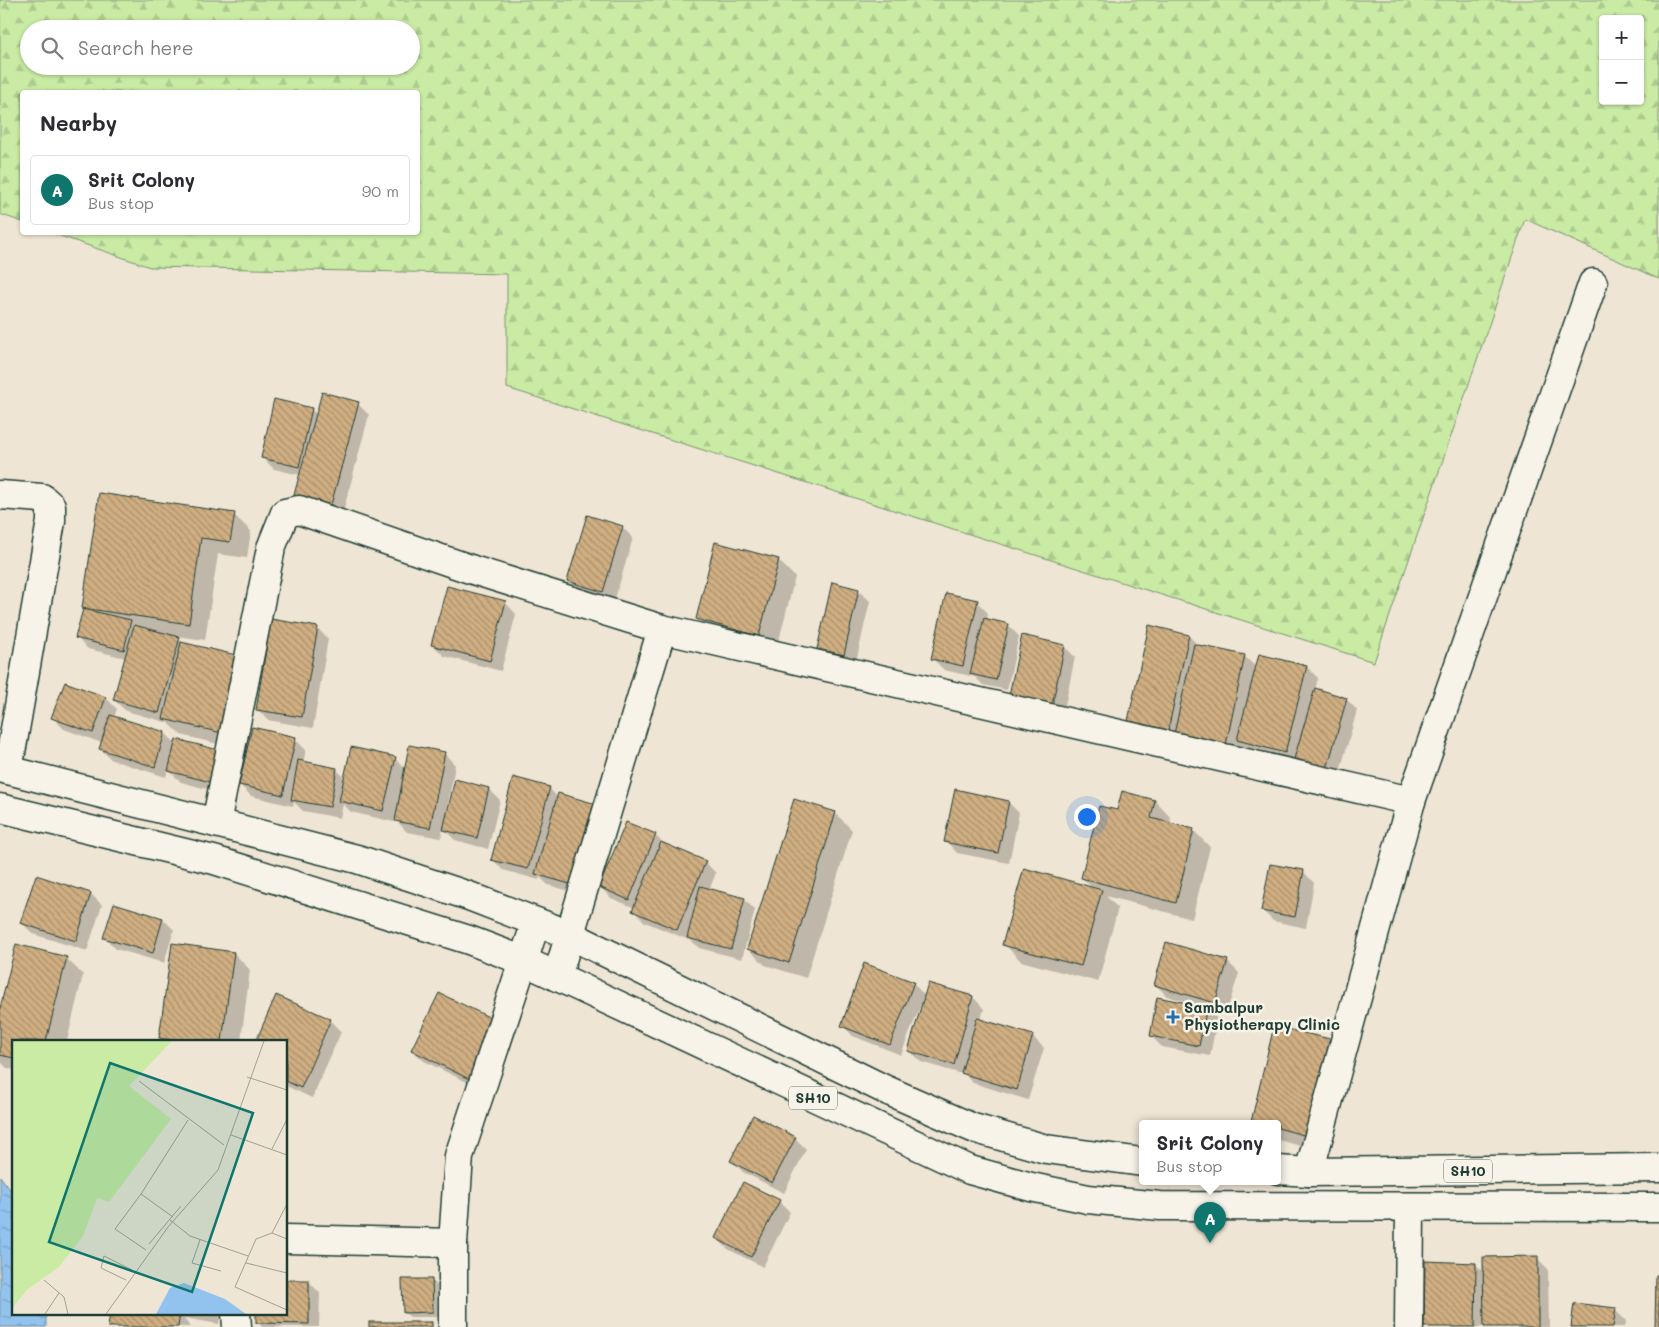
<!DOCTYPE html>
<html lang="en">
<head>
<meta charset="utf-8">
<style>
	body { margin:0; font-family:Mali,sans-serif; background:#f2f2f3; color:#2b2b33 }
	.controls { position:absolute; right:15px; top:15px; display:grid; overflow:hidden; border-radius:5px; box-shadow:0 1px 4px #0004 }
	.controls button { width:45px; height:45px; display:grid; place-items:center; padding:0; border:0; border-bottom:1px solid #e1e1e2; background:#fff; color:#2b2b33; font:25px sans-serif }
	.you { position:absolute; left:1086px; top:816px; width:18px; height:18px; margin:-12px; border:4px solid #fff; border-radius:50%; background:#1a73e8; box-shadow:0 0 0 8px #1a73e833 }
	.badge { display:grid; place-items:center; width:32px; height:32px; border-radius:50%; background:#0f766e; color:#fff; font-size:16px; font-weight:700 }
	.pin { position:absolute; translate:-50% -41px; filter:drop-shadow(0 1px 2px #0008) }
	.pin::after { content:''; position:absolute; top:26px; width:18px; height:15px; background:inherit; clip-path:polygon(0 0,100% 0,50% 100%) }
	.popup { position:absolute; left:1139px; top:1120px; width:142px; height:65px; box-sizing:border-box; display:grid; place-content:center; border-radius:5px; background:#fff; filter:drop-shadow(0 1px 4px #0005); font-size:16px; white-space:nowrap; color:#7c7c81 }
	.popup b { font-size:19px; color:#2b2b33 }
	.popup::after { content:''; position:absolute; left:50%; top:100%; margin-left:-10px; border:10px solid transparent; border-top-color:#fff }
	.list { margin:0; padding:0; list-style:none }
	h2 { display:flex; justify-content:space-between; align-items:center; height:65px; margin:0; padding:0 20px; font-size:21px }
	h2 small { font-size:16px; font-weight:400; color:#7c7c81 }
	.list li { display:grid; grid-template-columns:32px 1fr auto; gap:15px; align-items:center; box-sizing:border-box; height:70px; margin:0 10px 10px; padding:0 10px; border:1px solid #e1e1e2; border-radius:5px }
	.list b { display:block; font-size:19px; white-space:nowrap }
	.list p { margin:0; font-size:16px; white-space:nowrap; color:#7c7c81 }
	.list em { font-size:16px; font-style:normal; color:#7c7c81 }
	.icon { flex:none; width:28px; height:28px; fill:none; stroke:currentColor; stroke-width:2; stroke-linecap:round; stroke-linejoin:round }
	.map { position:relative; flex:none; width:1659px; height:1327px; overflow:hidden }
	.search { position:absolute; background:#fff; box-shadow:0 1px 4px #0004; left:20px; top:20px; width:400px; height:55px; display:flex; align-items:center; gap:12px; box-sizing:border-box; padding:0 18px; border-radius:28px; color:#7c7c81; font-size:19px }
	.panel { position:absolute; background:#fff; box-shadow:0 1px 4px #0004; left:20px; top:90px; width:400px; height:145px; border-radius:5px }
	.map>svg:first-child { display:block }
	.forest { fill:url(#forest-firs); stroke:#74946c; fill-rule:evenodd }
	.water { fill:url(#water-ripples); stroke:#648da4 }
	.shadow { fill:#0003 }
	.building { fill:url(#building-back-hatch); stroke:#1f3d34 }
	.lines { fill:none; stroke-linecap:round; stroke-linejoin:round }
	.minor-casing { stroke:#1f3d34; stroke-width:31 }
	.primary-casing { stroke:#1f3d34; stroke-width:31 }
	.minor { stroke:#f7f3e8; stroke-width:28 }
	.primary { stroke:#f7f3e8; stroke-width:28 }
	.poi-dot { fill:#1f6fb2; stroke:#f7f3e8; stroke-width:2 }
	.labels { text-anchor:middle; stroke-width:5; stroke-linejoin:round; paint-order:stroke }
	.shield { fill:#f7f3e8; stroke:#60746a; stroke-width:1 }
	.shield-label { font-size:14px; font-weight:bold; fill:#1f3d34 }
	.poi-label { font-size:15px; font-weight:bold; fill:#1f3d34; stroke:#f7f3e8; text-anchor:start }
	.inset-road { fill:none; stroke:#9ca294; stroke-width:1 }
	.view { fill:#0f766e; fill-opacity:0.15; stroke:#0f766e; stroke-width:2.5 }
	.inset-edge { fill:none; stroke:#1f3d34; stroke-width:2.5 }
</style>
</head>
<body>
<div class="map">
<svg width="1659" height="1327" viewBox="0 0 1659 1327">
	<defs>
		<pattern id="forest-firs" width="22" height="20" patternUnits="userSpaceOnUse" patternTransform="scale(1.25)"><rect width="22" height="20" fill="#c9eba4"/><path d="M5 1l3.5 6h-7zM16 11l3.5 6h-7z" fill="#acca8e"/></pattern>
		<pattern id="water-ripples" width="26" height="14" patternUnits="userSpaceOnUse" patternTransform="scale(1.25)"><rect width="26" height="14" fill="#92c2ee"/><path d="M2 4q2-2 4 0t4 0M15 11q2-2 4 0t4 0" fill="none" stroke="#779fc2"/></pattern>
		<pattern id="building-back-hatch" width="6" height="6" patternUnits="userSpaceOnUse" patternTransform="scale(1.25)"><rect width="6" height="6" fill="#d0ae82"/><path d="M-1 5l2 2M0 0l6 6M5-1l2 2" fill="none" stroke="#a88f6b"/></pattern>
	</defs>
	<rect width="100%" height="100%" fill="#efe5d4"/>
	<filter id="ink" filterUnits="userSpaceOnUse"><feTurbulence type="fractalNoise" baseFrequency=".02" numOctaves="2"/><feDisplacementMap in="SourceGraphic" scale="10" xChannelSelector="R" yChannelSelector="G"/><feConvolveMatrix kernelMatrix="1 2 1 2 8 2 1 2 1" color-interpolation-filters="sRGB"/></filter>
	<g filter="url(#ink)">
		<path class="forest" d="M0 0H1659V279L1525 219 1374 662 507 388V274L150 267 52 233 418 232V92H22V222L0 214ZM1603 19H1640V101H1603ZM29 29H411V66H29Z"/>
		<polygon class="water" points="0,1176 14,1195 14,1313 46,1313 46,1327 0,1327"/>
		<g class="shadow">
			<polygon points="358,404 369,415 342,516 306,505 295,494 300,475 274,469 262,457 311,409 317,415"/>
			<polygon points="234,515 251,531 247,558 218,554 205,640 176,636 184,644 239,749 181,735 169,723 126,711 114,700 126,658 88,649 77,638 87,611 83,607"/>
			<polygon points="622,527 633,538 614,602 580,592 569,581"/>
			<polygon points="778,560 795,577 776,652 714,636 697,619"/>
			<polygon points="858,590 870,601 855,666 830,660 819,649"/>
			<polygon points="505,602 516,614 501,671 444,656 433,645"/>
			<polygon points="977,602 988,613 987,620 1008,625 1019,636 1007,690 983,685 975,677 944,670 933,659"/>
			<polygon points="1150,627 1189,636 1199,646 1244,656 1257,668 1260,655 1307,667 1318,678 1315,690 1346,699 1357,710 1338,779 1307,770 1297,760 1296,763 1250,751 1246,747 1243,761 1141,732 1130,721"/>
			<polygon points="317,628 328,639 313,728 268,720 257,709"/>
			<polygon points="1064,646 1075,657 1062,720 1021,711"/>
			<polygon points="66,683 106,698 117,709 114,717 165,733 229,795 181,782 168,770 166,777 112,760 100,749 102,743 64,729 53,718"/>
			<polygon points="295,739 306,750 303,763 336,769 345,778 395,759 406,769 444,753 455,765 447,810 449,810 456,781 489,789 500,800 488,849 455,840 443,828 441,838 407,832 395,819 394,822 351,812 343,804 340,818 303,811 294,802 293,806 251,796 240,785"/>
			<polygon points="549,788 558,798 591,897 548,885 540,877 539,880 503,870 492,859"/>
			<polygon points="1155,801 1171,818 1170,824 1193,830 1210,847 1192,919 1106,896 1118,908 1098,982 1021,961 1004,944 1094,889 1082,878"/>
			<polygon points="1008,802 1019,813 1009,863 957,853 946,841"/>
			<polygon points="835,813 852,830 806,978 765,965 748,949"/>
			<polygon points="626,823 655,835 665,845 705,862 716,873 709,890 744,899 755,910 742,959 699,948 689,938 689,940 645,922 634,911 635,908 611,898 600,887"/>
			<polygon points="1303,871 1314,883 1306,928 1273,921 1262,910"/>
			<polygon points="36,877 91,894 102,905 87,951 33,934 22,923"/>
			<polygon points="163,919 174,930 164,963 116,949 105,938"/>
			<polygon points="234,953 250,970 241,1041 164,1041 161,1038"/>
			<polygon points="66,958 83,975 67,1041 14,1041 14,1070 7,1068 0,1061 0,1014"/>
			<polygon points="1227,961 1239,973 1226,1014 1206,1007 1217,1019 1210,1056 1162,1047 1151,1036 1191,1003 1167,996 1155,984"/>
			<polygon points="913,983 925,996 928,985 973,997 984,1009 981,1020 1032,1036 1044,1048 1028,1100 973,1083 965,1075 921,1062 909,1051 923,1004 921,1004 901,1055 853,1036 842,1025"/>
			<polygon points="330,1020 341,1032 312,1098 286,1086 286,1041"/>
			<polygon points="496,1022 481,1089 424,1061 412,1050"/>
			<polygon points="1275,1027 1330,1040 1346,1057 1324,1152 1278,1140 1278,1124 1255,1124 1252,1121"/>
			<polygon points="795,1138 806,1149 784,1193 743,1172 732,1161"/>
			<polygon points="779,1201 790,1212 763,1267 728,1249 716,1238"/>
			<polygon points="1537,1258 1548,1269 1549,1327 1425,1327 1475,1264 1485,1273"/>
			<polygon points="432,1281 437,1286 438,1317 410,1317 404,1312"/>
			<polygon points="309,1282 320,1293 319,1327 262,1327 258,1322 286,1313"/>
			<polygon points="1615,1310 1626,1321 1625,1327 1572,1327"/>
			<polygon points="112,1313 221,1313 219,1324 184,1318 190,1327 110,1327"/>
		</g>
		<g class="building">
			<polygon points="322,392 359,402 331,505 294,495"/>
			<polygon points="274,399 312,408 299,467 261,458"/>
			<polygon points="99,493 235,513 230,542 201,538 189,624 82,608"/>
			<polygon points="587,515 623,526 603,592 567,581"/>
			<polygon points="715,542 779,559 759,636 696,619"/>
			<polygon points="832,582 859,589 844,655 817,649"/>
			<polygon points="447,586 506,601 490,661 431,645"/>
			<polygon points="946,593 978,600 963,666 931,659"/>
			<polygon points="83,609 131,620 124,650 75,638"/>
			<polygon points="984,618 1009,624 996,680 970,674"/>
			<polygon points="271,619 318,627 302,717 256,710"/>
			<polygon points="134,625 180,637 159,713 113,700"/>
			<polygon points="1149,625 1189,635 1168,730 1128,721"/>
			<polygon points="1022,635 1065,645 1051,710 1008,700"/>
			<polygon points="181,642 240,656 222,733 163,719"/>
			<polygon points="1194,644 1245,655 1226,745 1174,734"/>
			<polygon points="1259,654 1307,666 1285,753 1237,740"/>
			<polygon points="65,682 106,697 93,733 51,718"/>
			<polygon points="1315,688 1347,698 1327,769 1294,759"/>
			<polygon points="110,715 165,732 155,767 99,749"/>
			<polygon points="252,727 296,737 283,795 239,785"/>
			<polygon points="176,739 226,752 218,784 168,771"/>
			<polygon points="409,745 445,752 430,828 395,821"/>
			<polygon points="351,747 396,757 383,811 339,801"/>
			<polygon points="298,760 337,768 330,807 291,800"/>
			<polygon points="513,777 550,787 528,869 491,860"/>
			<polygon points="455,779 489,788 477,838 443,830"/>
			<polygon points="955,789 1009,801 998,853 944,842"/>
			<polygon points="1122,791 1155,800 1151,818 1194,829 1176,903 1081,878 1099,806 1117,810"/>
			<polygon points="558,793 603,806 580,887 535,874"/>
			<polygon points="794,799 836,812 789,963 747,949"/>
			<polygon points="626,822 656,834 629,900 599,887"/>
			<polygon points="661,842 706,861 677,930 632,911"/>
			<polygon points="1270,864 1304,870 1295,917 1261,911"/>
			<polygon points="1024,868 1102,890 1081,966 1002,945"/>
			<polygon points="36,875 91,893 76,941 20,923"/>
			<polygon points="700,886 745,898 731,949 687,938"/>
			<polygon points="114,903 163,918 153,953 103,938"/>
			<polygon points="1166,942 1228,960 1215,1003 1154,985"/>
			<polygon points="172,943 234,952 222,1041 178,1041 159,1038"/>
			<polygon points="16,944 67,957 46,1041 14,1041 14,1058 0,1055 0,1008"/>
			<polygon points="864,963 914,982 890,1045 841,1026"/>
			<polygon points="928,983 973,996 954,1065 908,1051"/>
			<polygon points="439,993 497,1021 469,1079 411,1050"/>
			<polygon points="276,995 331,1019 301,1088 286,1081 286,1041 256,1041"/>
			<polygon points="1157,997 1207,1007 1199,1046 1150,1036"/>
			<polygon points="977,1018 1033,1035 1017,1090 961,1073"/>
			<polygon points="1274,1026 1330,1039 1307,1136 1278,1128 1278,1124 1251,1122"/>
			<polygon points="753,1115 796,1137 772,1183 730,1161"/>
			<polygon points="743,1182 780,1200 751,1257 715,1238"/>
			<polygon points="1538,1256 1538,1327 1484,1327 1483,1257"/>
			<polygon points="1425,1261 1476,1263 1475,1327 1424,1327"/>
			<polygon points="1656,1275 1659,1275 1659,1327 1655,1327"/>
			<polygon points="402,1279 432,1279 433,1312 403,1313"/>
			<polygon points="286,1280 309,1280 309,1324 256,1323 256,1313 286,1313"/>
			<polygon points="1574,1303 1616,1308 1613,1327 1571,1327"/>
			<polygon points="110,1313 180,1313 178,1327 108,1327"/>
			<rect x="369" y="1322" width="63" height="5"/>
		</g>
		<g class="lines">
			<defs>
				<g id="minor">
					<polyline points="0,495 42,498 51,506 51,521 8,770"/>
					<polyline points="216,823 271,548 285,513 299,510 473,570 662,629 1411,801"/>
					<polyline points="557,977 662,629"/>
					<polyline points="1309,1172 1411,801 1593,283"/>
					<polyline points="286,1239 453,1243"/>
					<polyline points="236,1313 237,1327"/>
					<polyline points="453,1327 453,1243 459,1156 536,922"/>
					<polyline points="1409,1327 1410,1208"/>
				</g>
				<g id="primary">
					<polyline points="0,768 357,859 469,896 570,935 884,1089 973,1128 1046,1149 1142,1162"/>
					<polyline points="0,808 214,860 469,940 524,961 970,1170 1031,1187 1088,1199 1160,1206 1659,1207"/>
					<polyline points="1278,1170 1309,1172 1659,1168"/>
				</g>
			</defs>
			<use href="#minor" class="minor-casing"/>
			<use href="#primary" class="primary-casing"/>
			<use href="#minor" class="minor"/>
			<use href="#primary" class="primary"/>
		</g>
	</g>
	<path class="poi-dot" d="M1170.5 1009.5h5v5h5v5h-5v5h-5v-5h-5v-5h5z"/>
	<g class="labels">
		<g class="shield">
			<rect x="789" y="1086.5" width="48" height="23" rx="4"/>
			<rect x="1444" y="1159.5" width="48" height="23" rx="4"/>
		</g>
		<g class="shield-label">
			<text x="813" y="1103">SH10</text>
			<text x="1468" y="1176">SH10</text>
		</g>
		<g class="poi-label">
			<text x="1184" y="1013">Sambalpur<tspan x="1184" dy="17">Physiotherapy Clinic</tspan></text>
		</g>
	</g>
	<g transform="translate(12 1040)">
		<rect width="275" height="275" fill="#efe5d4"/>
		<path d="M0 1H160L117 46 159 79 97 162 85 158 71 196 47 227 15 250 0 268Z" fill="#c9eba4"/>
		<path d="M172 243 213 259 234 274H144L158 248Z" fill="#92c2ee"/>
		<path class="inset-road" d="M235 37 275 50M127 41 212 105M219 95 275 115M260 109 275 79M129 154 161 177M275 164 260 193 244 199 223 247 275 270M158 180 178 196 236 216M260 193 275 199M188 200 180 223 209 231M137 204 169 166M134 210 103 189 129 154 176 80M234 223 275 233M32 240 52 257 56 274M114 240 89 228 92 216 120 230M33 274 47 253M94 274 156 187 206 130 252 1"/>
		<path class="view" d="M98 23 241 73 180 252 37 202Z"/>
		<rect width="275" height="275" class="inset-edge"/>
	</g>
</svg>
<div class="controls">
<button>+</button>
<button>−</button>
</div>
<div class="you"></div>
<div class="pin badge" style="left:1210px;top:1243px">A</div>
<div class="popup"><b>Srit Colony</b>Bus stop</div>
<div class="search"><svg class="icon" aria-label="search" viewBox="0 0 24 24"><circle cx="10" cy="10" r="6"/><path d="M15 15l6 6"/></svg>Search here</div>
<section class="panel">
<h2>Nearby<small></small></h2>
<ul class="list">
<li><span class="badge">A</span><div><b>Srit Colony</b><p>Bus stop</p></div><em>90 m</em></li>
</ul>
</section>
</div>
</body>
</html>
